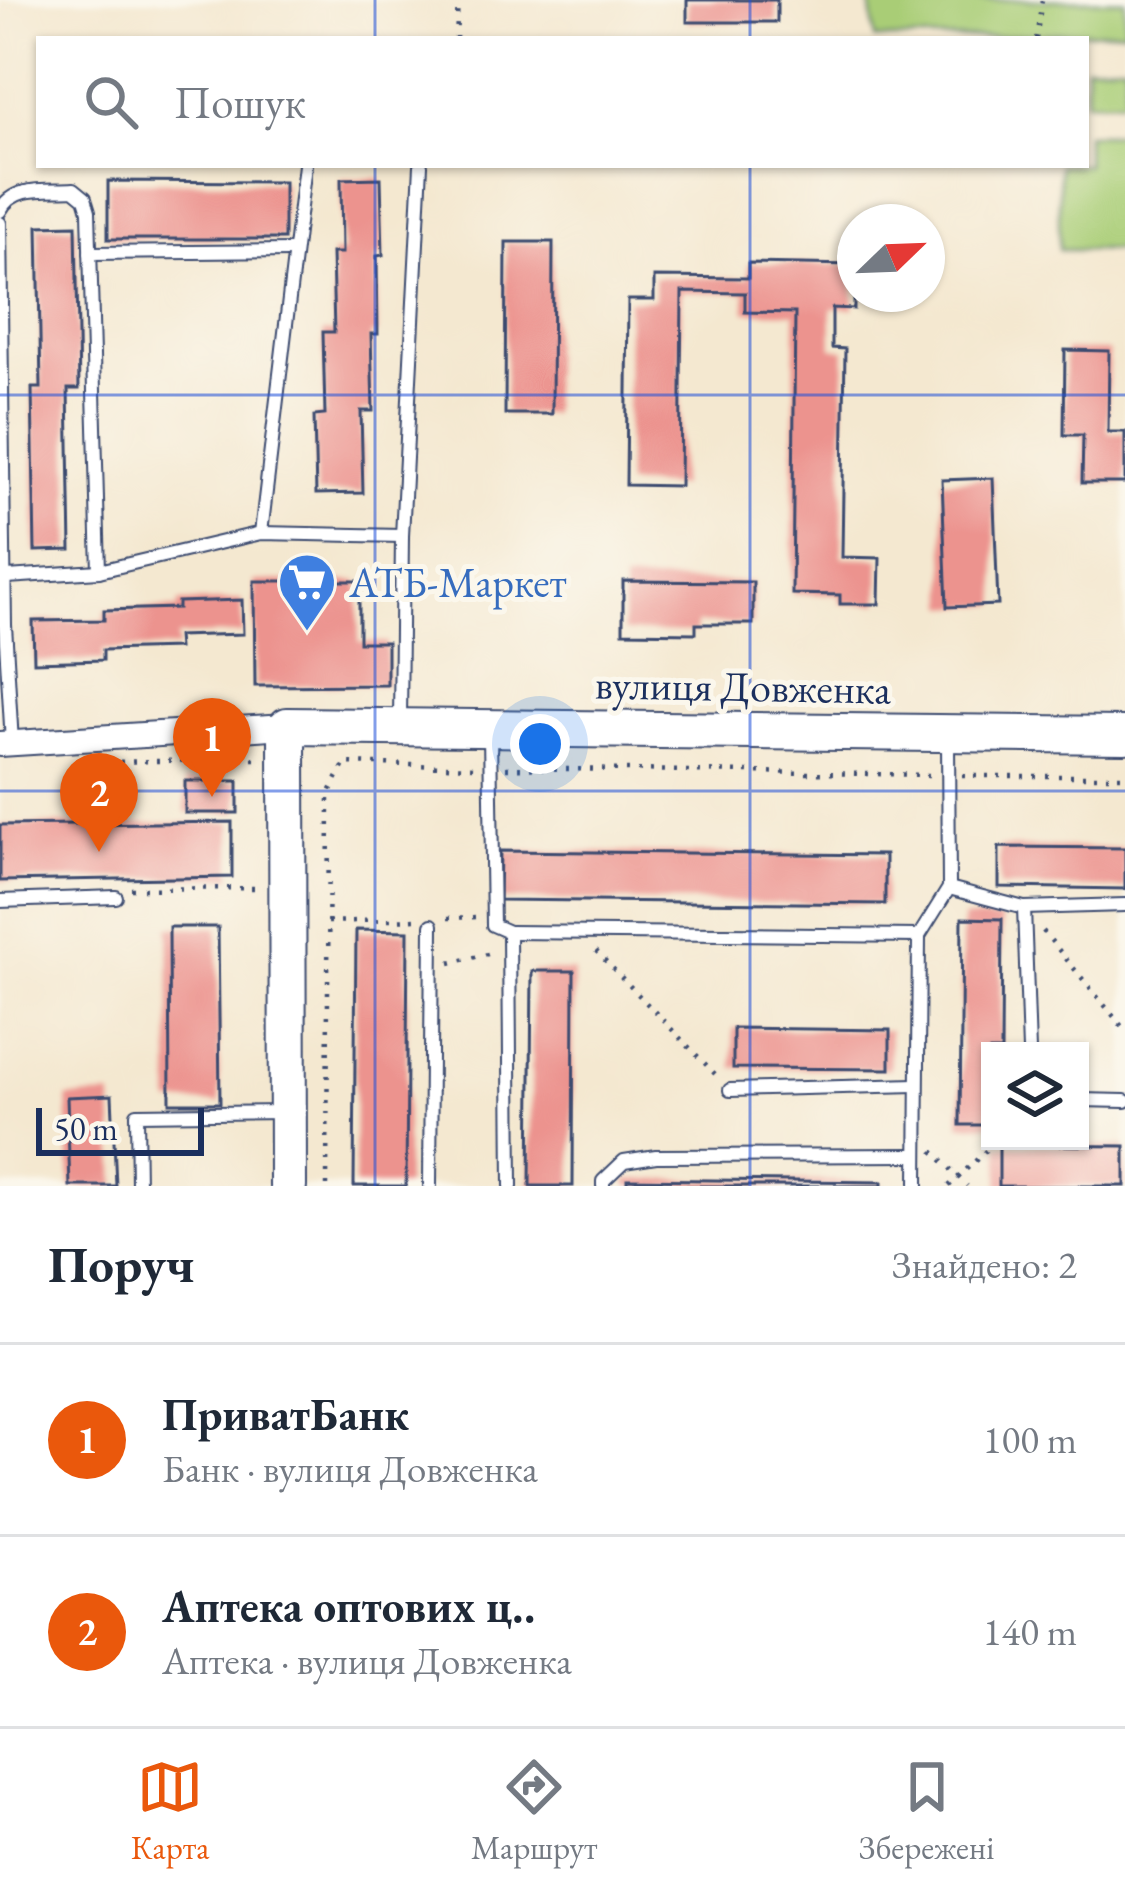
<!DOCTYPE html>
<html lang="uk">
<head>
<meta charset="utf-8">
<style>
	body { margin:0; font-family:"EB Garamond",serif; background:#f6f6f7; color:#1f2937 }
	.controls { position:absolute; right:36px; bottom:36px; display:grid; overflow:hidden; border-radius:0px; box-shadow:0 3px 9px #0004 }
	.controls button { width:108px; height:108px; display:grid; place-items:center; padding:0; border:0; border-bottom:3px solid #e0e1e3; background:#fff; color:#1f2937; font:60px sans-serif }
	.compass { position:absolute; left:837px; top:204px; width:108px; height:108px; border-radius:50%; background:#fff; box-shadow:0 3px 9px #0004; rotate:67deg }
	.scale { position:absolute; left:36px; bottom:30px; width:168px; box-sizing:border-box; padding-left:12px; border:6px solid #1b2f5e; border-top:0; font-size:33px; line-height:42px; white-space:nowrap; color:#1b2f5e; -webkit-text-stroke:9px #fbf7ec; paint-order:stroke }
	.you { position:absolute; left:540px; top:744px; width:42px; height:42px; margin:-30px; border:9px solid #fff; border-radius:50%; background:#1a73e8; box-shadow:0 0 0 18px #1a73e833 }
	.badge { display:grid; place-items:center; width:78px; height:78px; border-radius:50%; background:#ea580c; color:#fff; font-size:39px; font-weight:700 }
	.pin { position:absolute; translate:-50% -99px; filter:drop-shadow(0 3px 6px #0008) }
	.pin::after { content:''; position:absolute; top:63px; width:42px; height:36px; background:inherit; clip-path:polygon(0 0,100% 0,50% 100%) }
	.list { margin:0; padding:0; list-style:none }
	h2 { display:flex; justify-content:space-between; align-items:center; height:156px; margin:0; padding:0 48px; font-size:51px }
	h2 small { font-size:39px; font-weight:400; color:#747a83 }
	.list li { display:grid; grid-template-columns:78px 1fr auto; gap:36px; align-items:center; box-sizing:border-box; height:192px; padding:0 48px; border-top:3px solid #e0e1e3 }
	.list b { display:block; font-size:45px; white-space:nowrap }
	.list p { margin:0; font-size:39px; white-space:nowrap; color:#747a83 }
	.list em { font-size:39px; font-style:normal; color:#747a83 }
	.icon { flex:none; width:66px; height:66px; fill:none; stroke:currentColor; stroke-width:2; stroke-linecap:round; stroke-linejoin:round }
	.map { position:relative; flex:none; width:1125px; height:1186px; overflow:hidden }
	.search { position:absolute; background:#fff; box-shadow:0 3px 9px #0004; left:36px; right:36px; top:36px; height:132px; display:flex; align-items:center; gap:30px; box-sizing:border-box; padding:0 42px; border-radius:0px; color:#747a83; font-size:45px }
	.sheet { height:540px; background:#fff }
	nav { display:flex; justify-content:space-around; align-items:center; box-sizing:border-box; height:168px; border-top:3px solid #e0e1e3; background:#fff; font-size:33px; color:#747a83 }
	nav a { display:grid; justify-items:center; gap:6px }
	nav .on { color:#ea580c }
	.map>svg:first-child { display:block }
	.green { fill:#a9cd76; stroke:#627e6a; stroke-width:3 }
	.building { fill:#ec938e }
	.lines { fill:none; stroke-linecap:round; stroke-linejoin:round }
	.lane-casing { stroke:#3c4b6f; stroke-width:16 }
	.street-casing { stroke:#3c4b6f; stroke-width:28 }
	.secondary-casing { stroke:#3c4b6f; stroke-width:40 }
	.path { stroke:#3c4b6f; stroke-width:4.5; stroke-dasharray:3 9; stroke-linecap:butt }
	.lane { stroke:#fff; stroke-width:12 }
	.street { stroke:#fff; stroke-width:24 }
	.secondary { stroke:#fff; stroke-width:36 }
	.grid { fill:none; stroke:#1d4ed8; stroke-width:3; stroke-opacity:0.55 }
	.labels { text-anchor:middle; stroke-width:10; stroke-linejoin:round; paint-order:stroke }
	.shop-label { font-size:42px; fill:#366cbe; stroke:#fbf7ec; text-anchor:start }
	.street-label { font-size:42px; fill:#1b2f5e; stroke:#fbf7ec }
</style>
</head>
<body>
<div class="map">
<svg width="1125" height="1186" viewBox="0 0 1125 1186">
	<rect width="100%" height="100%" fill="#fbf7ec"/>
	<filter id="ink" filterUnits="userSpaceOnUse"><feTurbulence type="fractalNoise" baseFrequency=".00833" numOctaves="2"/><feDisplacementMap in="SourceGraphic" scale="24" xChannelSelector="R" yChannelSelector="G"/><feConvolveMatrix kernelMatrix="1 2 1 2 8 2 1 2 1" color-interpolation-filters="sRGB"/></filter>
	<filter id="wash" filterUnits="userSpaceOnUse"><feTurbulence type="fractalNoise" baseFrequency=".004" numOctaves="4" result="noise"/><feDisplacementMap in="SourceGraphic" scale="48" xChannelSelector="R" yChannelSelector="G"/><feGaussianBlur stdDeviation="2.7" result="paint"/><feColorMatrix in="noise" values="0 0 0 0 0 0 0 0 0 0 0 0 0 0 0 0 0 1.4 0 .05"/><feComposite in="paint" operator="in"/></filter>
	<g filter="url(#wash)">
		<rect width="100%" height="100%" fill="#f4e8d0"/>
		<g class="green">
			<polygon points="870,0 1125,0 1125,30 957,39 875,39"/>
			<polygon points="1125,63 1125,100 1086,101 1086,65"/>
			<polygon points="1086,134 1125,134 1125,250 1059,250 1059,165 1086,165"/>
		</g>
		<g id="blocks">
			<g class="building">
				<rect x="687" y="0" width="90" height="22"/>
				<polygon points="381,178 383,255 377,256 378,334 371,334 373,411 361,411 363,493 316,494 314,416 325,415 323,332 334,332 332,253 342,253 341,179"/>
				<polygon points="108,181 284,182 284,239 108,239"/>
				<polygon points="76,225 79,389 68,389 71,550 35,551 32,388 41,388 38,226"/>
				<polygon points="506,242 553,242 552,414 505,414"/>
				<polygon points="748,263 854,265 854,309 832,308 832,348 845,349 842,557 880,558 879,604 840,604 840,595 792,594 795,313 745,312 745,293 682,292 680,486 626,485 628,300 654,300 654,277 748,278"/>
				<polygon points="1065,350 1109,351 1108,432 1125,432 1125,483 1082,483 1083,435 1064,435"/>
				<polygon points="993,478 998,605 947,607 942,480"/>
				<polygon points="254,581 359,581 359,642 387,642 387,685 255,686"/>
				<polygon points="623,581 753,582 753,624 696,624 696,633 623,632"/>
				<polygon points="242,600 243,634 177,636 178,648 103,650 103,660 34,662 33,621 104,620 104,610 178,608 178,602"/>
				<rect x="185" y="781" width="53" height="32"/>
				<polygon points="232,822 232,877 0,881 0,825"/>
				<polygon points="999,847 1125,848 1125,889 999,887"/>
				<polygon points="500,851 885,855 885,904 499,900"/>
				<polygon points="962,918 1002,919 1001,1051 990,1051 990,1125 960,1125"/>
				<polygon points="169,927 218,927 220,1103 170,1103"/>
				<polygon points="356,930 408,931 406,1186 354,1186"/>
				<polygon points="532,971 574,971 573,1186 530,1186"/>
				<polygon points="733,1028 890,1030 890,1069 733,1068"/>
				<polygon points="112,1095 116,1186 70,1186 67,1097"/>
				<polygon points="999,1145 1125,1146 1125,1186 999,1186"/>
				<polygon points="627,1179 882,1182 882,1186 627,1186"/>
			</g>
		</g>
	</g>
	<g filter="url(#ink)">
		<use href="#blocks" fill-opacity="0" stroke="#3c4b6f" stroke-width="3"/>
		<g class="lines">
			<defs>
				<g id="lane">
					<path d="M0 211C13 184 48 191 74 189L85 198 89 211 99 571"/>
					<polyline points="0,223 5,625 12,743"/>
					<polyline points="90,253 294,251"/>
					<polyline points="261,533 305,165"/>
					<polyline points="7,577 99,571 261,533 402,536"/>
					<polyline points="400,720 402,536 421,165"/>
					<polyline points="490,735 493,925 509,932 511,1186"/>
					<polyline points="949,888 1024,908 1029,1051"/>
					<polyline points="0,901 116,897"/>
					<polyline points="1024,908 1125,905"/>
					<polyline points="509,932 919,936"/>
					<polyline points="730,1090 916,1085"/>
					<polyline points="1080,1100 1125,1101"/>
					<polyline points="138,1186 137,1114 286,1112"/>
					<polyline points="430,1186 432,925"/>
					<polyline points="603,1186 603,1181 624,1161 656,1156 917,1155"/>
					<polyline points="917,1186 919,936 949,888 948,740"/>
				</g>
				<polyline id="street" points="0,744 287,726"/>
				<polyline id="secondary" points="288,1186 287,726 1125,735"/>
			</defs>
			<use href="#lane" class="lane-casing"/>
			<use href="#street" class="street-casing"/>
			<use href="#secondary" class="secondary-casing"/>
			<g class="path">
				<polyline points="456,39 458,0"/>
				<polyline points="1036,39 1042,0"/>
				<polyline points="108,762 258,759"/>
				<polyline points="506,768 932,775"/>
				<polyline points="962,776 1125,776"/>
				<polyline points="131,889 258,888"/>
				<polyline points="448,918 478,917"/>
				<polyline points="328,922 418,919"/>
				<polyline points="1043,931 1125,1030"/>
				<polyline points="596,951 718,1077"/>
				<polyline points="450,963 492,953"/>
				<polyline points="933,1151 967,1186"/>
				<polyline points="327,1186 329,794 345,763 476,767"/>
				<polyline points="949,1186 996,1141"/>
			</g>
			<use href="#lane" class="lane"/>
			<use href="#street" class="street"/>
			<use href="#secondary" class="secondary"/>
		</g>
	</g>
	<path class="grid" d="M375 0V39M750 0V39M375 165V1186M750 165V1186M0 395H1125M0 791H1125"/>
	<defs>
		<symbol id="supermarket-pin" viewBox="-11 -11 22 30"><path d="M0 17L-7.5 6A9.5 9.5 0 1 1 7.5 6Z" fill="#3f7fe0" stroke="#fbf7ec"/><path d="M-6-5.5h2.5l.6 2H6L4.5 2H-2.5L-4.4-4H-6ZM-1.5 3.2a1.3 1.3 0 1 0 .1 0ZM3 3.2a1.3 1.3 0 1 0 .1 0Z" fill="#fff"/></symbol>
	</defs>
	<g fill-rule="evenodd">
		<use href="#supermarket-pin" x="274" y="549" width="66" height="90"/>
	</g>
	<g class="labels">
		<g class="shop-label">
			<text x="349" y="597">АТБ-Маркет</text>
		</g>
		<g class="street-label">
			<text transform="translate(743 686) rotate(1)" y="15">вулиця Довженка</text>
		</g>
	</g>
</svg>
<div class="controls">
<button><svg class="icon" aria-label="layers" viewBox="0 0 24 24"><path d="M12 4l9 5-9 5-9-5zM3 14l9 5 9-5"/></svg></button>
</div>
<svg class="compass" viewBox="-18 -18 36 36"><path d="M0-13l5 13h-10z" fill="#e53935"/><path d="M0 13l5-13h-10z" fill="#747a83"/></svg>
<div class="scale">50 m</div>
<div class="you"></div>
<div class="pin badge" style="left:212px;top:797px">1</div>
<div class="pin badge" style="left:99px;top:852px">2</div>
<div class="search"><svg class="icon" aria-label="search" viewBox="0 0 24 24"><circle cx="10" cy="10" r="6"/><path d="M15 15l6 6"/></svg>Пошук</div>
</div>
<section class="sheet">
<h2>Поруч<small>Знайдено: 2</small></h2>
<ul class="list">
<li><span class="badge">1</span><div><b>ПриватБанк</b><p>Банк · вулиця Довженка</p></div><em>100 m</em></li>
<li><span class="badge">2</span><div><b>Аптека оптових ц‥</b><p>Аптека · вулиця Довженка</p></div><em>140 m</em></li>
</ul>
</section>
<nav>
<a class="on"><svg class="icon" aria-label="map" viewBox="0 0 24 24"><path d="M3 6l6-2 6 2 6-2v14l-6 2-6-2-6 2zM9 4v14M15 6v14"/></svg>Карта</a>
<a><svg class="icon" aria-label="directions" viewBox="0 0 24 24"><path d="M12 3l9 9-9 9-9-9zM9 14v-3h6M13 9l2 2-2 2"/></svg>Маршрут</a>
<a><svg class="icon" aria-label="saved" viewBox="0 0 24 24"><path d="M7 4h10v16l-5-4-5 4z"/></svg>Збережені</a>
</nav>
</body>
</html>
